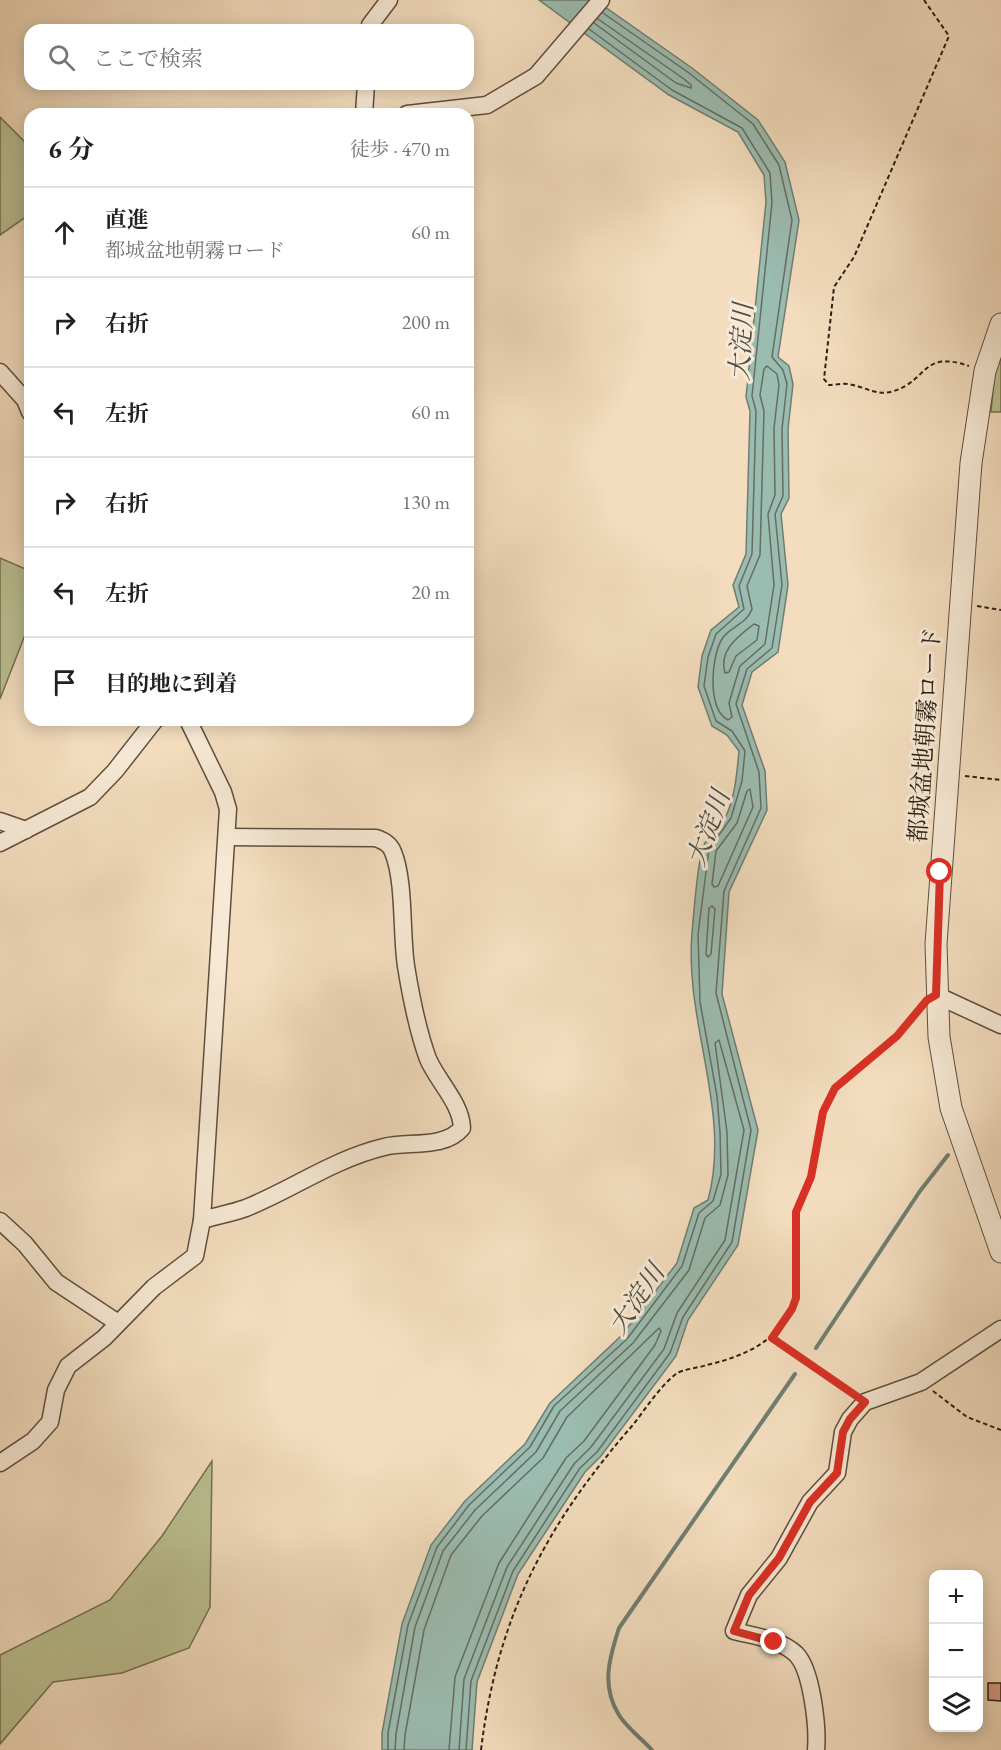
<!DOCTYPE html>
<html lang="ja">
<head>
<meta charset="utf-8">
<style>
	body { margin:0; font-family:"EB Garamond","Noto Serif JP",serif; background:#f6f6f6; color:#202124 }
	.controls { position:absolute; right:18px; bottom:18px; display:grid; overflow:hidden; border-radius:12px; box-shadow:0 3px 15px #0003 }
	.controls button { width:54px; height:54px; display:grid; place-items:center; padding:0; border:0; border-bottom:2px solid #e0e0e0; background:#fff; color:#202124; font:30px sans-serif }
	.stop { position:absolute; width:18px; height:18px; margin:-14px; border:4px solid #d93025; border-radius:50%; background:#fff }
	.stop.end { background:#d93025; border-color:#fff; box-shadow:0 2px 6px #0008 }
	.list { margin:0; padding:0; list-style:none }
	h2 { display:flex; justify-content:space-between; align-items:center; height:78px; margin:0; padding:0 24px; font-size:26px }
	h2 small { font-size:20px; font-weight:400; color:#757577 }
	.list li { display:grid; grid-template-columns:39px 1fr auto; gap:18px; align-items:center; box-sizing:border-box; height:90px; padding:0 24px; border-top:2px solid #e0e0e0 }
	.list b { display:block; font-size:22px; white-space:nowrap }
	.list p { margin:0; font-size:20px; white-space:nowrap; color:#757577 }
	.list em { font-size:20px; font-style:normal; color:#757577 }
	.icon { flex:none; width:33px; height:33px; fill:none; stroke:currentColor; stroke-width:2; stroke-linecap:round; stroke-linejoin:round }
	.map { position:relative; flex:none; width:1001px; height:1750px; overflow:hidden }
	.search { position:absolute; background:#fff; box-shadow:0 3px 15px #0003; left:24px; top:24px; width:450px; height:66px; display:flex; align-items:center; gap:15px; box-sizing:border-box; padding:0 21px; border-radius:18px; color:#757577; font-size:22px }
	.panel { position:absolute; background:#fff; box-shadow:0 3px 15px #0003; left:24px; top:108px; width:450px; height:618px; border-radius:18px }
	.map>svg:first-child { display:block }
	.green { fill:#bbc091; stroke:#747052; stroke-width:1.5 }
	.water { fill:#9bbcb1; stroke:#6f7e72; stroke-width:1.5 }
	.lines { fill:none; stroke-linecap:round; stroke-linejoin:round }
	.shore { stroke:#646e62; stroke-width:1.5 }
	.stream { stroke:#6f7e72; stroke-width:4 }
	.building { fill:#d89d81; stroke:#2c2014; stroke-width:1.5 }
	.minor-casing { stroke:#5e4f3e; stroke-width:19 }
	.tertiary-casing { stroke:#5e4f3e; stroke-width:23 }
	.path { stroke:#2c2014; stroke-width:2; stroke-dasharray:4.5 3; stroke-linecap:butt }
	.minor { stroke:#f7e9d5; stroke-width:16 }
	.tertiary { stroke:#f7e9d5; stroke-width:21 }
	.route { stroke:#d93025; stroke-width:8 }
	.labels { text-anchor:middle; stroke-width:6; stroke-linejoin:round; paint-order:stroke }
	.street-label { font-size:24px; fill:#2c2014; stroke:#f7e9d5 }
	.water-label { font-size:26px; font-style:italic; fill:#4d4f43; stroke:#f7e9d5 }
</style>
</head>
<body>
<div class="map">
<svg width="1001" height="1750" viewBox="0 0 1001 1750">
	<rect width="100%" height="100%" fill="#f3ddbe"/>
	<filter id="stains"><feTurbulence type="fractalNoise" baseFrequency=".00333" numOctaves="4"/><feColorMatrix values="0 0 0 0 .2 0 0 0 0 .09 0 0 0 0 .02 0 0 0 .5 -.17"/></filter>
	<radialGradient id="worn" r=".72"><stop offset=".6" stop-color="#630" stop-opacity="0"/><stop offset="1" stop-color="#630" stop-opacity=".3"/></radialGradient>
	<g class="green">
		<polygon points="0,117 30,147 30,214 0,235"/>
		<polygon points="1001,346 1001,412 991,412 995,368"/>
		<polygon points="0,558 30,571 30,622 0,699"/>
		<polygon points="212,1461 210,1607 189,1648 122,1673 53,1682 0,1744 0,1655 110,1600 162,1536"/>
	</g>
	<path class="water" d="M539 0H595L692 68 758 120 785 162 799 220 778 357 789 366 793 384 788 429 789 498 781 514 788 585 778 652 752 672 742 705 765 771 767 810 729 892 722 994 758 1130 738 1245 688 1320 676 1356 601 1456 585 1472 518 1574 477 1682 472 1750H382V1733L402 1624 431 1545 465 1501 525 1444 550 1403 622 1335 677 1263 694 1208 708 1200C732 1112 684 1022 692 933 694 912 697 865 703 847 707 836 719 828 725 818 735 799 737 772 739 751L727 735 712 726 698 687 702 656 711 630 739 607 733 585 746 554 750 411 746 397 766 202 764 175 738 132 669 95Z"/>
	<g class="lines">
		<g class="shore">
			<polyline points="594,23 676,83 691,88 691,85 684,79 598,19"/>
			<path d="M767 366 777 374 779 385 774 428 775 495 768 514 774 585 765 644 740 666 729 703 732 717 728 720C707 709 711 657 722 639 729 627 747 624 752 609L747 586 760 555 764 411 760 395 764 369Z"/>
			<path d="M754 624 759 626 757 640 736 656 729 672 725 673C718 650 739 636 754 624Z"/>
			<polygon points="750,789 753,807 718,886 714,887 712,884 716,851 737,823 747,791"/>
			<polygon points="712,906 715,909 711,954 708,957 706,954 709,908"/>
			<polyline points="388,1750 388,1733 408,1625 437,1547 469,1505 530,1447 554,1406 627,1339 682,1266 699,1213 713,1201 721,1174 720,1132 717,1096 700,1002 698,934 709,849 731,818 742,781 745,751 732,731 716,721 704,686 708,657 716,634 744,609 739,586 752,554 756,411 752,396 772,203 770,173 742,128 672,90 589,29"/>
			<polyline points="395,1750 396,1734 415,1627 443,1551 475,1510 536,1452 560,1411 633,1343 689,1270 705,1218 720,1205 728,1175 727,1132 715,1043 719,1040 744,1130 725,1240 677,1313 664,1349 591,1447 574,1464 507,1567 464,1679 459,1750"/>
			<polyline points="404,1750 405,1735 424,1630 451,1555 482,1516 543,1458 567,1417 659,1328 661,1331 655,1345 584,1441 566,1458 499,1563 455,1677 449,1750"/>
			<polyline points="466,1750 471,1681 513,1571 580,1468 597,1452 670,1353 683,1317 732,1242 751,1130 716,993 724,891 761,808 759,772 736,704 747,669 772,648 782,585 775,514 783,496 782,429 787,384 783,370 772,357 792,220 779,165 753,124 689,73 603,13"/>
		</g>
		<g class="stream">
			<polyline points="816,1348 920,1191 948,1155"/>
			<path d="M652 1750C642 1739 627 1728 619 1715 601 1686 609 1659 619 1628L795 1374"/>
		</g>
	</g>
	<polygon class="building" points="988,1683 1001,1683 1001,1701 988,1700"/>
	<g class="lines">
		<defs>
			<g id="minor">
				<polyline points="370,30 370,25 389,0"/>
				<polyline points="364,114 366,84"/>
				<polyline points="407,114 487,105 536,76 601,0"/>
				<polyline points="0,372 25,400 30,412"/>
				<polyline points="0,821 26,830"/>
				<polyline points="0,843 90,797 115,771 155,720"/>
				<polyline points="936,995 1001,1025"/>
				<path d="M202 1220C216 1216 232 1213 246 1208 293 1189 334 1159 384 1147 408 1141 445 1149 462 1128 461 1103 438 1082 428 1059 417 1029 411 997 406 966 401 933 405 881 393 852 390 844 384 841 376 838L228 837"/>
				<polyline points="0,1221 25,1244 56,1282 118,1323"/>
				<polyline points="0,1463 33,1441 50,1422 56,1390 68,1366 104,1338 154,1287 195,1256 202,1220 228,809 223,792 188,720"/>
				<path d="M816 1750C818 1728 812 1670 796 1654 780 1639 754 1636 734 1631L749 1595 779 1558 810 1502 837 1473 843 1432 850 1419 865 1402 921 1382 1001 1329"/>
			</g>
			<polyline id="tertiary" points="1001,324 985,371 971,463 936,944 939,1037 951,1108 1001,1252"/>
		</defs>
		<use href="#minor" class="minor-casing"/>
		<use href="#tertiary" class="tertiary-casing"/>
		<g class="path">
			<path d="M924 0 949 36 854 257 834 287 824 379 829 385C835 385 842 383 848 384 864 386 877 397 894 391 928 380 922 350 969 366"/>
			<polyline points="977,606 1001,610"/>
			<polyline points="965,776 1001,780"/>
			<polyline points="772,1338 854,1394"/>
			<polyline points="933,1391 967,1417 1001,1430"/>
			<path d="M481 1750C497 1618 545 1526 632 1426 645 1410 659 1387 676 1374 683 1369 698 1368 707 1365 748 1355 780 1341 796 1298V1212L811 1177 823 1112 835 1088 897 1036 920 1008"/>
		</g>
		<use href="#minor" class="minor"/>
		<use href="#tertiary" class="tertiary"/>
	</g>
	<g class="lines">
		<polyline class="route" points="774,1642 734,1631 749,1595 779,1558 810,1502 837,1473 843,1432 850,1419 865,1402 772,1338 792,1309 796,1298 796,1212 811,1177 823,1112 835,1088 897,1036 927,1000 936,995 940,872"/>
	</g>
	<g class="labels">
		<g class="street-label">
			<text transform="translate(925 735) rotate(-86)" y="8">都城盆地朝霧ロード</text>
		</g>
		<g class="water-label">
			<text transform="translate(741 342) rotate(-87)" y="9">大淀川</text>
			<text transform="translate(708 828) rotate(-70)" y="9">大淀川</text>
			<text transform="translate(636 1299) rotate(-56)" y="9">大淀川</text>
		</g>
	</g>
	<rect width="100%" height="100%" filter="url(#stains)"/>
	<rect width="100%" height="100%" fill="url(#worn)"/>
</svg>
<div class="controls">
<button>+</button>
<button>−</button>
<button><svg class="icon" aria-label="layers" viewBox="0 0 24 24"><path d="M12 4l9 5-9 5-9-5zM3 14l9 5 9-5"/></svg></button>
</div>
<div class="stop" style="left:940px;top:872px"></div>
<div class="stop end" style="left:774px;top:1642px"></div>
<div class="search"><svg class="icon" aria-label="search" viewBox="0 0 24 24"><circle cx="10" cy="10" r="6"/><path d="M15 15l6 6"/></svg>ここで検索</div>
<section class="panel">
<h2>6 分<small>徒歩 · 470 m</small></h2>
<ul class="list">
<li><svg class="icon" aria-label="ahead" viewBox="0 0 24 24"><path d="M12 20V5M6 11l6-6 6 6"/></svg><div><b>直進</b><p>都城盆地朝霧ロード</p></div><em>60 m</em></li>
<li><svg class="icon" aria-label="right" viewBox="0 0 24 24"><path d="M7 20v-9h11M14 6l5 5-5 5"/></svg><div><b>右折</b></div><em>200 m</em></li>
<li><svg class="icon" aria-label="left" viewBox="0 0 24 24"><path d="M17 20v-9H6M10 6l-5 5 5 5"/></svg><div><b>左折</b></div><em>60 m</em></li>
<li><svg class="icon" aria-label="right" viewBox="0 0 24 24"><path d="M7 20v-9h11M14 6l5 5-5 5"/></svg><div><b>右折</b></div><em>130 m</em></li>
<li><svg class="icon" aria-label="left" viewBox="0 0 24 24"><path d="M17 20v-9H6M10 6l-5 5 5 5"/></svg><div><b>左折</b></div><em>20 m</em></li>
<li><svg class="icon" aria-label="arrive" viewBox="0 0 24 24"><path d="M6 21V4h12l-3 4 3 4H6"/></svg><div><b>目的地に到着</b></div></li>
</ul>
</section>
</div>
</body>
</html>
